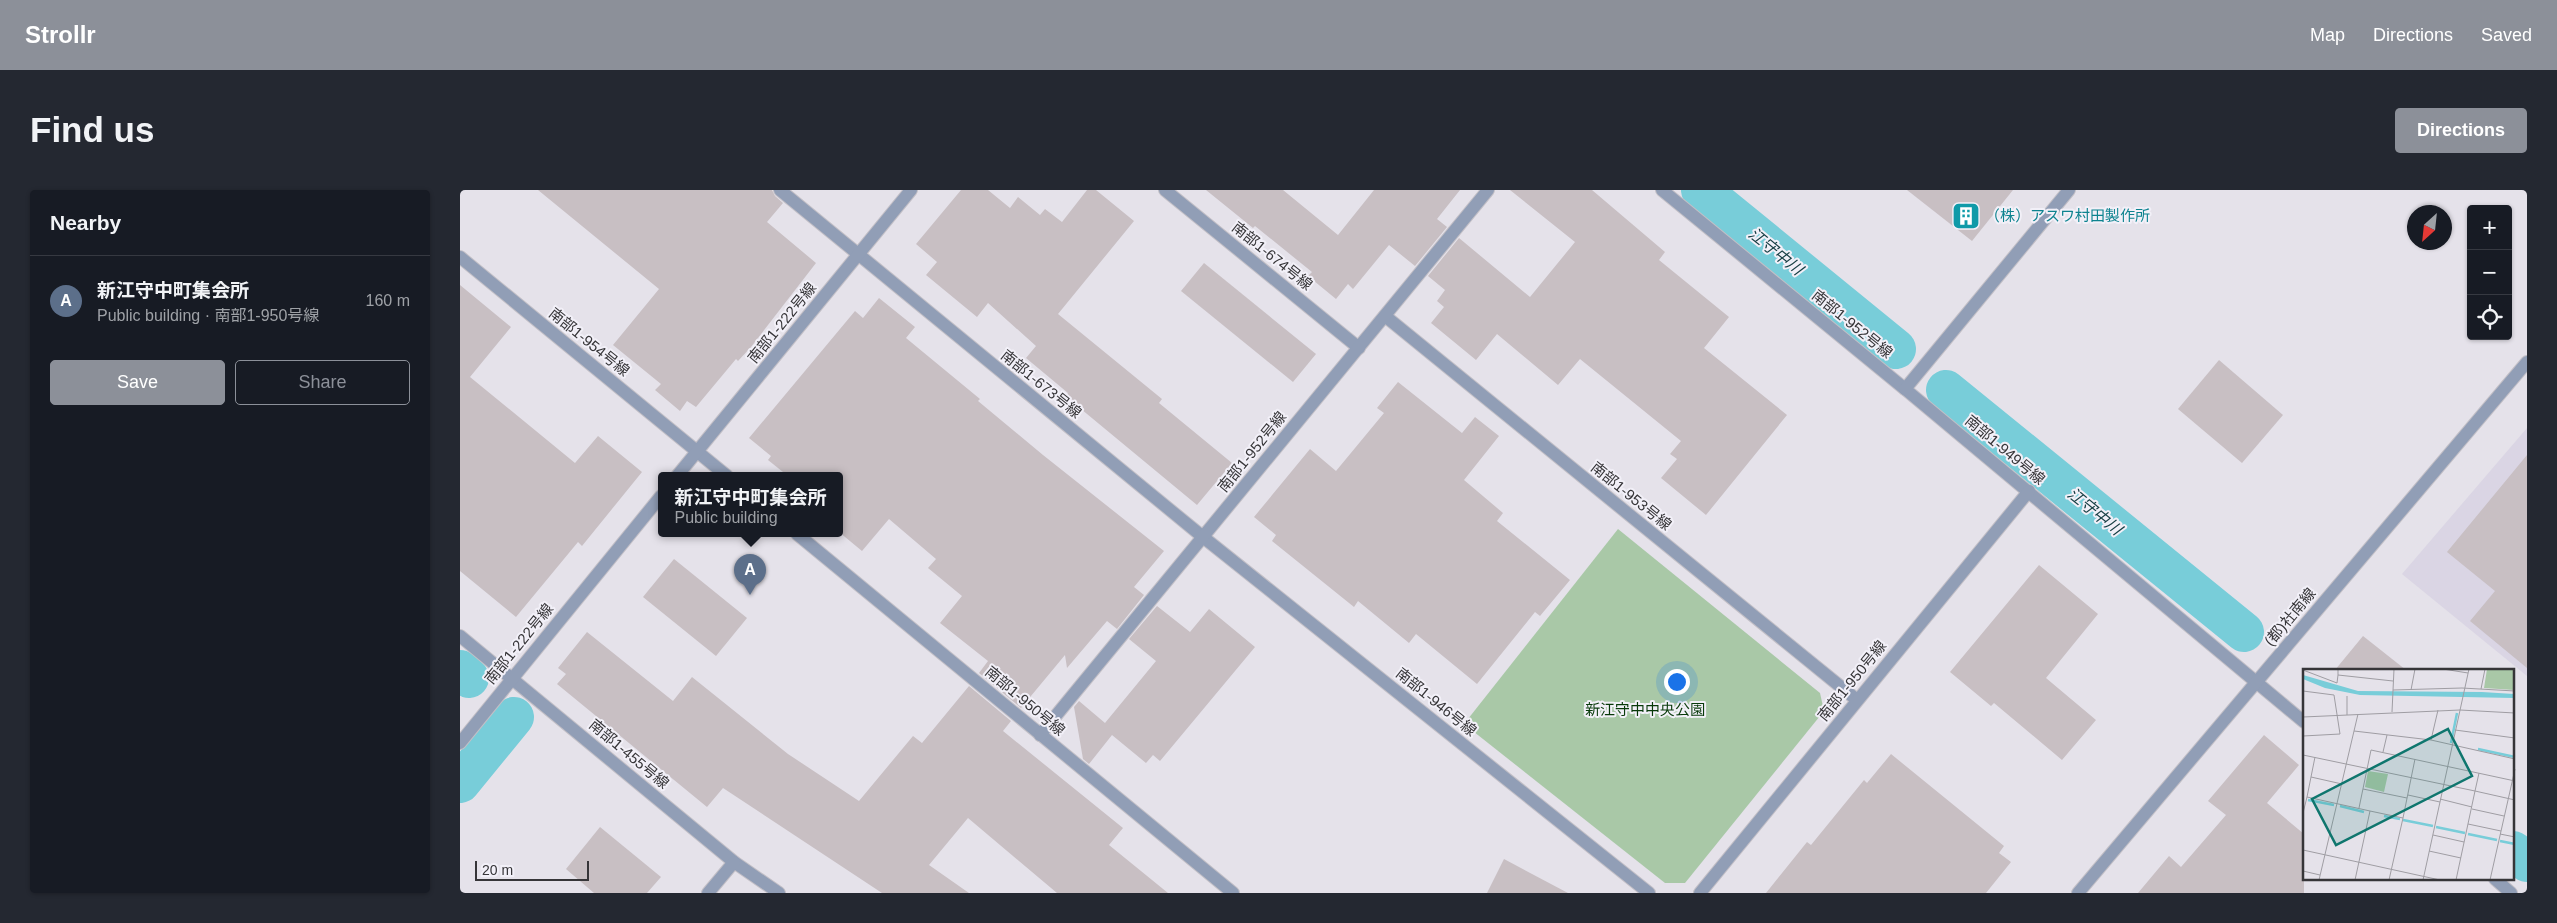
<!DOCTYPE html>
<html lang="en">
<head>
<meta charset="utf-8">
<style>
	body { margin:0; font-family:Helvetica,"Noto Sans JP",sans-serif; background:#242831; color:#f1f3f6 }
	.controls { position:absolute; right:15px; top:15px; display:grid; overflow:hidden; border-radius:5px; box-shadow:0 1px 4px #0004 }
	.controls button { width:45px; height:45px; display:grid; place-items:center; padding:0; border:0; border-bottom:1px solid #363941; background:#171b24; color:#f1f3f6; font:25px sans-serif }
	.compass { position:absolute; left:1947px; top:15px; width:45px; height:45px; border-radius:50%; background:#171b24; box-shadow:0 1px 4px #0004; rotate:207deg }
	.scale { position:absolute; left:15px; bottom:12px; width:114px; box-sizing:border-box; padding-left:5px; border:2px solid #363538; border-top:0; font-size:14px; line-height:18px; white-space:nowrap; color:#363538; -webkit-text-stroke:4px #f2f0f8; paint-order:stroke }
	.you { position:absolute; left:1216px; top:491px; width:18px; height:18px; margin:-12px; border:4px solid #fff; border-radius:50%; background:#1a73e8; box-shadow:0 0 0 8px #1a73e833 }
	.badge { display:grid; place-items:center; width:32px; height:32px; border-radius:50%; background:#8c9099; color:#fff; font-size:16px; font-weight:700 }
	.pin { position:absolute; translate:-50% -41px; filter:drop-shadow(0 1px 2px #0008) }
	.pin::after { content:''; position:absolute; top:26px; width:18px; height:15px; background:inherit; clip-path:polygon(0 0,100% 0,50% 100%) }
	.popup { position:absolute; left:198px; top:282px; width:185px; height:65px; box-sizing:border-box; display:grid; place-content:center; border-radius:5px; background:#171b24; filter:drop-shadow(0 1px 4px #0005); font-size:16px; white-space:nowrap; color:#9ea1a6 }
	.popup b { font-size:19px; color:#f1f3f6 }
	.popup::after { content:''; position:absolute; left:50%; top:100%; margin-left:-10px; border:10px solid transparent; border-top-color:#171b24 }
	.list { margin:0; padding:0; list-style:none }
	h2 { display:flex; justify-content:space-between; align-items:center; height:65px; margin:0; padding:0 20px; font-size:21px }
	h2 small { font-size:16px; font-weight:400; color:#9ea1a6 }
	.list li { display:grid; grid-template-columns:32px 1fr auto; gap:15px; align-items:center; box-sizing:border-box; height:90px; padding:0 20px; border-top:1px solid #363941 }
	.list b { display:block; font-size:19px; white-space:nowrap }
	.list p { margin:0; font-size:16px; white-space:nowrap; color:#9ea1a6 }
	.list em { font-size:16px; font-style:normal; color:#9ea1a6 }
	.actions { display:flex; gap:10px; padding:15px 20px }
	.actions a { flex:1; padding:11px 0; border:1px solid #8c9099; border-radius:5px; text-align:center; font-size:18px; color:#8c9099 }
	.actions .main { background:#8c9099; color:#fff }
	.icon { flex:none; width:28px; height:28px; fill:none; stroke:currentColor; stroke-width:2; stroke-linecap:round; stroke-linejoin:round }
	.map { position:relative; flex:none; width:2067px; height:703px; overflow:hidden; border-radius:5px }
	header { display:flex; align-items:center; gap:30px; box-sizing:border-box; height:70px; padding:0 25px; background:#8c9099; color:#fff }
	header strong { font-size:24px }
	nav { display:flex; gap:28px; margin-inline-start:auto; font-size:18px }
	.intro { display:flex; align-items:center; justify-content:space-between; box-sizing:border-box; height:120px; padding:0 30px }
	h1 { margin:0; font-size:35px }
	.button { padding:12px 22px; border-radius:5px; background:#8c9099; color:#fff; font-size:18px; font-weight:700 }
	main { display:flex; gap:30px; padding:0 30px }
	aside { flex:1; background:#171b24; border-radius:5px; box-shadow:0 1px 4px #0004 }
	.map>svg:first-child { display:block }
	.built { fill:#dad5e4 }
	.green { fill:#a9c8a7 }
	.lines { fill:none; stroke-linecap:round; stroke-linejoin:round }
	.canal { stroke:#78cdd9; stroke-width:40 }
	.building { fill:#c8bfc3 }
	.minor-casing { stroke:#c2bfc6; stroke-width:14 }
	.tertiary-casing { stroke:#c2bfc6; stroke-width:14 }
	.minor { stroke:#919eb6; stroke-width:12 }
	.tertiary { stroke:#919eb6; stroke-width:12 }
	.labels { text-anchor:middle; stroke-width:4; stroke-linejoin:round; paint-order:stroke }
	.culture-label { font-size:15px; fill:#0d838f; stroke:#f2f0f8; text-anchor:start }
	.street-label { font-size:15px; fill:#363538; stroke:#f2f0f8 }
	.park-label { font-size:15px; fill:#083a0a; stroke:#f2f0f8 }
	.water-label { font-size:16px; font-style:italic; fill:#143d42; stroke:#f2f0f8 }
	.inset-river { fill:none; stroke:#78cdd9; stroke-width:2.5 }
	.inset-road { fill:none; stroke:#9f9da3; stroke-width:1 }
	.view { fill:#0f766e; fill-opacity:0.15; stroke:#0f766e; stroke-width:2.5 }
	.inset-edge { fill:none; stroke:#363538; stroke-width:2.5 }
</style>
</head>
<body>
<header>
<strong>Strollr</strong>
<nav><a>Map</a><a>Directions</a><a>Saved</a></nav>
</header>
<div class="intro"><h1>Find us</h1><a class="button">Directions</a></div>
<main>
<aside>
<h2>Nearby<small></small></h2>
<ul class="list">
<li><span class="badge" style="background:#5c6f8a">A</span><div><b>新江守中町集会所</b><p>Public building · 南部1-950号線</p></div><em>160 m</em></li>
</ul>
<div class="actions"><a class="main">Save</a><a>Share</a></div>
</aside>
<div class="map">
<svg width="2067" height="703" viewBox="0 0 2067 703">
	<rect width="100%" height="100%" fill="#e5e2ea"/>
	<polygon class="built" points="2067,238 2067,486 1942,384"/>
	<polygon class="green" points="1158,339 1360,503 1364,521 1225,693 1205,693 1004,534"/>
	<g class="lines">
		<g class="canal">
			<polyline points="1241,0 1436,159"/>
			<polyline points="1486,200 1784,442"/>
			<polyline points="0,480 9,488"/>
			<polyline points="0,593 54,527"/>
			<polyline points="2053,661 2067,672"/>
		</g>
	</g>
	<g class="building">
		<polygon points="78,0 312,0 315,6 323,13 307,32 356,73 291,157 278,171 276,169 236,217 227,211 220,221 195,200 201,194 153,155 199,99"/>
		<polygon points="501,0 528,0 550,18 558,7 580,25 585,19 602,32 627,0 636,0 674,31 598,124 702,209 699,213 772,273 737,315 621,219 622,218 607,205 608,203 566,168 576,156 528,113 517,127 466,85 477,72 456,54"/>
		<polygon points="746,0 823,0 878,45 914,0 1000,0 977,29 987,37 955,76 929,55 893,99 888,94 876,109 848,86 852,82 795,36 793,38"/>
		<polygon points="1050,0 1132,0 1205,62 1199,70 1269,127 1244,158 1327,225 1246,325 1201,288 1217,269 1210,264 1221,251 1120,169 1098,195 1037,144 1016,170 971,133 984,117 977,111 985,100 968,86 999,48 1070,107 1115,52"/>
		<polygon points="1447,0 1553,0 1512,51"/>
		<polygon points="744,73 856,164 833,192 721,101"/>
		<polygon points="0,95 51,137 10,187 115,273 138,246 182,282 122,356 118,352 56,427 0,381"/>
		<polygon points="419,108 455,137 446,148 520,209 518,211 583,265 704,361 674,397 684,405 657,439 647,431 607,478 605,465 561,518 519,483 528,471 480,433 502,406 468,378 476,369 429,329 402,361 379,342 379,286 328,286 308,270 311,266 289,248 395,121 403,128"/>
		<polygon points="1759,170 1823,225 1782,273 1718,219"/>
		<polygon points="938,192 1002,243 1015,227 1039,246 1004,290 1043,323 1037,331 1110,390 1080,426 1075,422 1017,494 956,444 949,453 898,411 894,417 812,351 816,345 794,327 850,259 876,281 924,223 917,218"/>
		<polygon points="2067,265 2067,478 2010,431 2035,401 1987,362"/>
		<polygon points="214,369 287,428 256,466 183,407"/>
		<polygon points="1579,375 1638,424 1586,488 1636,530 1602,570 1534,513 1531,516 1490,482"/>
		<polygon points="697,416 730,442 749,419 795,457 700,571 693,565 686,573 652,545 629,574 623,569 614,517 619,511 645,533 696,471 669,449"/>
		<polygon points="127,442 213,511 232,487 328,564 399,611 453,546 462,553 509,496 551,531 543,541 663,638 649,655 708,703 597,703 508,628 469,675 509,703 422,703 263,598 247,617 97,494 106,484 98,478"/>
		<polygon points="1903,446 1946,480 1875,480"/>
		<polygon points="1804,545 1839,575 1807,613 1844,644 1844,703 1678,703 1709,666 1721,677 1766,625 1748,611"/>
		<polygon points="1431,564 1544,656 1539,663 1551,672 1526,703 1306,703 1347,652 1351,655 1404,590 1407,593"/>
		<polygon points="140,637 201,687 187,703 134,703 106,679"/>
		<polygon points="1044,669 1108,703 1027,703"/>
	</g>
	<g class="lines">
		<defs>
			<g id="minor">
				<polyline points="320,0 743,347 1189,703"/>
				<polyline points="705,0 899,158"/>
				<polyline points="1202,0 1445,199"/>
				<polyline points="1609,0 1445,199 1844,532"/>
				<polyline points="0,67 267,286"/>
				<polyline points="925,126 1397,510"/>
				<polyline points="217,286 451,0"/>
				<polyline points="337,344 773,703"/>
				<polyline points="0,446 274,672 319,703"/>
				<polyline points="580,545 1028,0"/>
				<polyline points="0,553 201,306"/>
				<polyline points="2035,689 2051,703"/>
				<polyline points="248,703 274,672"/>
				<polyline points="1240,703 1569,301"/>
			</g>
			<polyline id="tertiary" points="1618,703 2067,172"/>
		</defs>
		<use href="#minor" class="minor-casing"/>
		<use href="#tertiary" class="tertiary-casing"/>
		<use href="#minor" class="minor"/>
		<use href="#tertiary" class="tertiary"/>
	</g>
	<defs>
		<symbol id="building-square" viewBox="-11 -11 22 22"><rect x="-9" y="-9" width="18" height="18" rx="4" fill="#0f9aa8" stroke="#f2f0f8"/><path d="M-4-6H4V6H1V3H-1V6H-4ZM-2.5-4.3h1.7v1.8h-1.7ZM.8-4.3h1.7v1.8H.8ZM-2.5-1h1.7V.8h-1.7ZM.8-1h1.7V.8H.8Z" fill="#fff"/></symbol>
	</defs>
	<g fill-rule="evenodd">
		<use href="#building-square" x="1490" y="10" width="32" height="32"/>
	</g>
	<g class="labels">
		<g class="culture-label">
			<text x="1525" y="31">（株）アスワ村田製作所</text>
		</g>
		<g class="street-label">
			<text transform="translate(812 66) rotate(39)" y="5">南部1-674号線</text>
			<text transform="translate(322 133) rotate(-51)" y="5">南部1-222号線</text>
			<text transform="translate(1392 134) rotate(39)" y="5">南部1-952号線</text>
			<text transform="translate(129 152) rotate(39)" y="5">南部1-954号線</text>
			<text transform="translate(581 194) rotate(39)" y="5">南部1-673号線</text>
			<text transform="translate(1545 260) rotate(40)" y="5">南部1-949号線</text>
			<text transform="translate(792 262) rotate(-51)" y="5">南部1-952号線</text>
			<text transform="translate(1171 306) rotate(39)" y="5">南部1-953号線</text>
			<text transform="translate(1830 427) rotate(-50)" y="5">(都)社南線</text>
			<text transform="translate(59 454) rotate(-51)" y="5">南部1-222号線</text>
			<text transform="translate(1392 491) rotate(-51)" y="5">南部1-950号線</text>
			<text transform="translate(565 511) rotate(40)" y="5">南部1-950号線</text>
			<text transform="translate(976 512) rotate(39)" y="5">南部1-946号線</text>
			<text transform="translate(169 564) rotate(40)" y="5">南部1-455号線</text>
		</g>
		<g class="park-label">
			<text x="1185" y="525">新江守中中央公園</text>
		</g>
		<g class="water-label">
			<text transform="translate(1316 61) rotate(39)" y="6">江守中川</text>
			<text transform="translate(1635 321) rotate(39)" y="6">江守中川</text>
		</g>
	</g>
	<g transform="translate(1843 479)">
		<rect width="211" height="211" fill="#e5e2ea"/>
		<path d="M184 0H211V21L181 19ZM65 102 85 105 81 123 62 118Z" fill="#a9c8a7"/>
		<path d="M0 6 55 22 179 23 211 25V29L57 26 22 19 0 10Z" fill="#78cdd9"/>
		<path class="inset-river" d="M148 74 154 44M175 80 212 88M5 131 31 136M37 137 61 143M81 147 97 150M100 151 130 157M133 158 162 164M165 165 194 171M197 172 212 175"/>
		<path class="inset-road" d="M35 0V6L90 12M140 0 165 4M0 1 34 14 35 6M178 20 182 0M90 21 159 19 212 22M108 21 112 0M0 22 31 26 37 65 0 67M44 27V46M89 43 91 0M0 48 157 41 212 44M152 61 212 69M51 62 128 71 212 90M128 71 135 41M80 83 84 66M0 86 172 122 153 211M176 104 172 122 212 131M8 108 39 115M60 120 104 129M105 126 137 133M4 128 12 88M137 130 169 138M56 139 68 81 212 112M169 140 201 147M67 142 100 149 112 90M0 144 4 128 67 142 52 211M165 155 198 162M197 165 212 168M130 166 161 173M0 181 137 211M126 182 158 189M0 202 17 206M16 211 55 45M86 211 100 149M120 211 166 0M187 211 212 100"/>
		<path class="view" d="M145 60 169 107 33 176 9 130Z"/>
		<rect width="211" height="211" class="inset-edge"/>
	</g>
</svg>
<div class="controls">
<button>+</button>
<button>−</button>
<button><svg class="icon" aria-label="locate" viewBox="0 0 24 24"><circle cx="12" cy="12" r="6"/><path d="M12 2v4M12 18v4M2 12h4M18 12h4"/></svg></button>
</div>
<svg class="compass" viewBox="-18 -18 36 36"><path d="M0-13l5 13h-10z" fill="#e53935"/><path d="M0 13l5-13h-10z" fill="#9ea1a6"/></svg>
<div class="scale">20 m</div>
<div class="you"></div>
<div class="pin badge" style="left:290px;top:405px;background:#5c6f8a">A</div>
<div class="popup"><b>新江守中町集会所</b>Public building</div>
</div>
</main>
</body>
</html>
